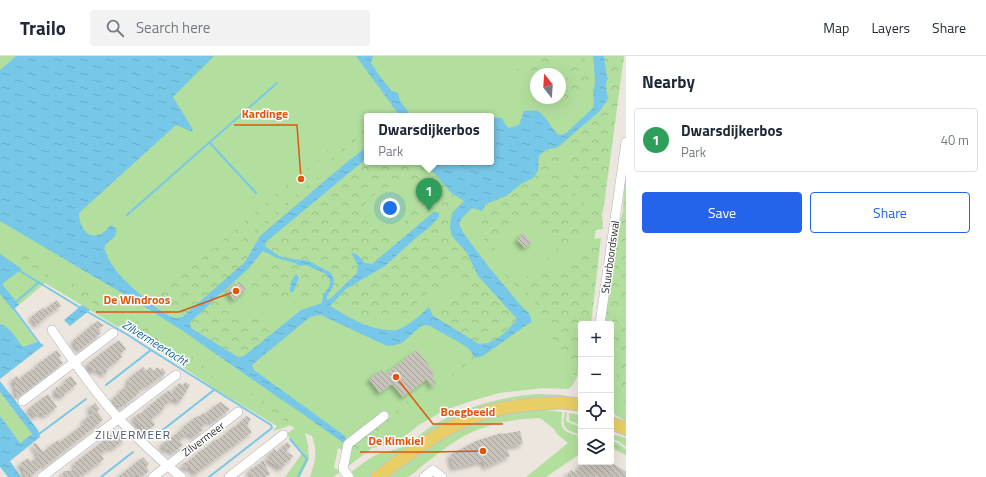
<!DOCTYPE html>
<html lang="en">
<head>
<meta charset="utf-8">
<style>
	body { margin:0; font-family:"Titillium Web",sans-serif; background:#f2f2f3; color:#1f2937 }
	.controls { position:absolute; right:12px; bottom:12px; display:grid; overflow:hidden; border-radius:4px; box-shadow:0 4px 16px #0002 }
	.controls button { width:36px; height:36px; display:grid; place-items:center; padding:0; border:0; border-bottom:1px solid #e0e1e3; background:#fff; color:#1f2937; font:20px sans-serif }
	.compass { position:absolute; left:530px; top:12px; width:36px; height:36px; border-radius:50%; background:#fff; box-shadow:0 4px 16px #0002; rotate:343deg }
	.you { position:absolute; left:390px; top:152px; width:14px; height:14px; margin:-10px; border:3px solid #fff; border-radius:50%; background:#1a73e8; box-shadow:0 0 0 6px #1a73e833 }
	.badge { display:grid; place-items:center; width:26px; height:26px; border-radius:50%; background:#2563eb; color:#fff; font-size:13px; font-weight:700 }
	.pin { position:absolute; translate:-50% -33px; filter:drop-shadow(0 1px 2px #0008) }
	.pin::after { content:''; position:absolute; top:21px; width:14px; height:12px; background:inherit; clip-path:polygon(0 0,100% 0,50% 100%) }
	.popup { position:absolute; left:364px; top:57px; width:130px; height:52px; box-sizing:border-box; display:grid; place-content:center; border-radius:4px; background:#fff; filter:drop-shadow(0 1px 3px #0005); font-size:13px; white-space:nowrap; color:#747a83 }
	.popup b { font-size:15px; color:#1f2937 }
	.popup::after { content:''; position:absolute; left:50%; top:100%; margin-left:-8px; border:8px solid transparent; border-top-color:#fff }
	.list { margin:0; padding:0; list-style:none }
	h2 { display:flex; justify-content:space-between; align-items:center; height:52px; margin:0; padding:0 16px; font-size:17px }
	h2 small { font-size:13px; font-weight:400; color:#747a83 }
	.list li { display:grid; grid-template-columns:26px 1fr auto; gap:12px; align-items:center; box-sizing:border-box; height:64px; margin:0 8px 8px; padding:0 8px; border:1px solid #e0e1e3; border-radius:4px }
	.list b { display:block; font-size:15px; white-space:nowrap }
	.list p { margin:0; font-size:13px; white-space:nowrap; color:#747a83 }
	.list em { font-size:13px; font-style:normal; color:#747a83 }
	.actions { display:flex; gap:8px; padding:12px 16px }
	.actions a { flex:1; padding:9px 0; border:1px solid #2563eb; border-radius:4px; text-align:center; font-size:14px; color:#2563eb }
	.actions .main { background:#2563eb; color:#fff }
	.icon { flex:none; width:22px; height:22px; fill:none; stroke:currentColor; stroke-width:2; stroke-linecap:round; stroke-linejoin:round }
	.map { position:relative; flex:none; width:626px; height:421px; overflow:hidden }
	header { display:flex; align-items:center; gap:24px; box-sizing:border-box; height:56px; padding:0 20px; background:#fff; border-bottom:1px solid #e0e1e3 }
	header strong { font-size:19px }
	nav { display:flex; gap:22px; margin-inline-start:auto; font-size:14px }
	.search { width:280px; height:36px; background:#f2f2f3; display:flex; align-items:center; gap:10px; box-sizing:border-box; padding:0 14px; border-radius:4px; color:#747a83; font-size:15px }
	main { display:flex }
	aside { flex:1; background:#fff }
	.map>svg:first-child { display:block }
	.grass { fill:#b2df9e; fill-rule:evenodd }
	.forest { fill:url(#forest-crowns); fill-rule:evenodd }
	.water { fill:url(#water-ripples); fill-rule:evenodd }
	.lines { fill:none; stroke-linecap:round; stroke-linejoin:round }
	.stream { stroke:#77c7e8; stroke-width:2 }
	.building { fill:url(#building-back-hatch); filter:url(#shadow) }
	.minor-casing { stroke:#b1b4be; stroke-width:10 }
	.major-casing { stroke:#c4c4c4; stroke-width:14 }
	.minor { stroke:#fff; stroke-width:9 }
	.major { stroke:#e9ce66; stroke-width:12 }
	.labels { text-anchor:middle; stroke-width:3; stroke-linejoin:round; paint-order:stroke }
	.street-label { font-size:11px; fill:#2b2b2b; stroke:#fff }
	.water-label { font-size:12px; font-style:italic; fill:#156595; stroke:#fff }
	.neighbourhood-label { font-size:12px; letter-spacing:1px; fill:#4e5479; stroke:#fff }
	.leader { fill:none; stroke:#df570e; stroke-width:1.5 }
	.callout-dot { fill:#df570e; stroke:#fff; stroke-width:1.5 }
	.callout-label { font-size:12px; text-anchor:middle; font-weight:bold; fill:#df570e; stroke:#fff; stroke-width:3; stroke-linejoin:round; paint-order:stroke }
</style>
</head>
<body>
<header>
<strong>Trailo</strong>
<div class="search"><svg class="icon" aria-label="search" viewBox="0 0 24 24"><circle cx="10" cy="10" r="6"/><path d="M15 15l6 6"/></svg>Search here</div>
<nav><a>Map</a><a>Layers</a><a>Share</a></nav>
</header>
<main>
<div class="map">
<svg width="626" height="421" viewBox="0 0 626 421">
	<defs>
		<pattern id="forest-crowns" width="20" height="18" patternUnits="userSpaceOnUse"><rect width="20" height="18" fill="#b2df9e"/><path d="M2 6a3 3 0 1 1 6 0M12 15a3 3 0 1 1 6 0" fill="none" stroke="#99c088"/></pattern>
		<pattern id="water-ripples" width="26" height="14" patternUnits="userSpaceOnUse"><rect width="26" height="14" fill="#77c7e8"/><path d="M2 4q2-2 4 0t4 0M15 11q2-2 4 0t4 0" fill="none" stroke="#67abc7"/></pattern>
		<pattern id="building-back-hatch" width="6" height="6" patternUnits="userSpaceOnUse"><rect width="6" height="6" fill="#c8c4bc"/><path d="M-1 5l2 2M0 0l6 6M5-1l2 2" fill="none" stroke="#a39f99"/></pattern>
		<filter id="shadow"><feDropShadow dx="-3" dy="3" stdDeviation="2" flood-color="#0004"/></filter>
	</defs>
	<rect width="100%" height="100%" fill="#ece6de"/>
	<g class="grass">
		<path d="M0 0H619L599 147 604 149 602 158 598 157 583 268H581L568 309 576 323C574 327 572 331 568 333L543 332 499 337 468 346 443 355 419 369 396 387 372 392 346 412 347 396 338 392 334 412 339 414V417L333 421H310C315 405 318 397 312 380L305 377 308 389 309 403 300 421H285L303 396 286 378 295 372 289 369 286 371 273 375 277 370 215 333 153 291 123 273 124 271 121 269 118 271 45 227 19 249 14 243 8 247 37 286 30 289 0 312ZM536 18H560V42H536ZM367 60H491V106H367Z"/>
		<polygon points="621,252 626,252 626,270 624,270 617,264 617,257"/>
		<polygon points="611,289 622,297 622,305 616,321 618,330 625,334 625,365 611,356"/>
		<polygon points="0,336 32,378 0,403"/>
		<path d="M537 338 564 339V344L549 343 431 378 370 421H352L350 417C358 411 370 401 378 398 386 395 394 395 402 391 414 385 423 375 435 368 467 350 500 341 537 338Z"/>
		<path d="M537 353 562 356C560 374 562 375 579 380L580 398 546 421H526L568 387 557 378 554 373 540 362C516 363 490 367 468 378 452 386 436 399 422 410 418 413 412 420 407 421 402 421 392 421 386 421L441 381 488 360Z"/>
		<path d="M565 356 567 357 566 363 567 366 581 371V379C566 374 561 373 565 356Z"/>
		<polygon points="569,357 581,359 581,369 570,365 569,363"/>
		<polygon points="611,378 626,382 626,391 619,385 611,383"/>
	</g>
	<g class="forest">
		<path d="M534 0H566C548 11 529 18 509 20Z"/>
		<path d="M568 0H584C591 19 592 45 566 45 564 40 564 35 565 29 566 20 573 8 568 0Z"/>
		<path d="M604 0H624L604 149C601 148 598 146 596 145 586 138 571 121 570 110 569 102 571 93 571 85L567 83 600 55 608 43 606 31 607 21Z"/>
		<polygon points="390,45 400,60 370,60"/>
		<polygon points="367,62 367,79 355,85 184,228 163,249 160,254 150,247 176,225 282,133"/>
		<polygon points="367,84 367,92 364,93 347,106 260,180 245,206 182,261 176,262 164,257 167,251 183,235 297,138 361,86"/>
		<path d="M563 86C553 109 569 134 586 149 591 153 597 155 602 158L603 173 590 175 556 203 550 206 546 203 557 193 528 158 493 190 496 196 504 207 522 223 528 220 536 212C539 214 544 217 548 217 558 218 587 191 594 183L601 182 591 268H581V310L576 323 553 283 543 259 538 249 530 241 510 225 499 213 485 186 484 183 488 178 483 173 480 162 482 155 486 148 506 140 538 115 539 99 548 93 556 92Z"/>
		<path d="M367 102V106H408L427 110 437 120 450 136 464 145 459 149 452 180 467 197 478 220 517 263C508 275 495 288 479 288L432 259 437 249 442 247 451 245 460 239 463 234C460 224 458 222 447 221 443 234 432 232 424 240 416 247 411 256 401 261 379 272 353 256 334 246L346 233 385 210 418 180 430 171 435 156 372 208 365 207 358 200 352 199 358 209 357 217 328 244H326V243L333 231 331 217 279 200 266 191 265 189 266 186ZM410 125 419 129 427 136V142L424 147 406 154 404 167 409 172 389 184 382 177H379L375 169 363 164 361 153 371 141 385 132 401 128Z"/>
		<path d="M626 119V252H621L617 257V264L624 270H626V365H625V334L618 330 615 326C617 316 621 307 622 297L611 289V268H605L619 169 623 155 624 135Z"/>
		<polygon points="9,193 28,201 41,209 128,259 128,262 125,266 36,214 9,196"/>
		<path d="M277 202 295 207 299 210 305 209 327 218 329 222 330 227 329 231 323 239 321 237C316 239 314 241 309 243 297 249 273 246 261 242L252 230V227L264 216Z"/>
		<path d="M219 239 239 262 245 268H250L258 250C265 258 266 269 272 278L244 300 238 302 191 272 190 266 205 253Z"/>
		<polygon points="138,265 201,307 218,326 128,268 132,266"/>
		<polygon points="471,296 475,302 357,394 351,389 383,365"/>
		<polygon points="226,319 288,362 290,364 291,367 290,368 224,322"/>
		<path d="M611 385C618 386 622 390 626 394V399L612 392 611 393Z"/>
	</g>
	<g class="water">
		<path d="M16 0H214L173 41 192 72 193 76 176 69 79 157C79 170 87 184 101 178 105 176 107 172 111 169L116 172C119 185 102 184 105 194 107 202 114 212 119 218 128 228 163 261 176 262 178 262 180 261 182 261L245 206 260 180 347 106 364 93 367 92V102L266 186 265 189 266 191 279 200 286 202 309 205 331 217 334 224 333 231 327 240V244L331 242 357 217 358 209 351 197C357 196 361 203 365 207L372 208 430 159 435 156 439 157V161L430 171 418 180 385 210 346 233 330 250C348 261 366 272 387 274 390 274 394 275 397 274 409 270 420 259 429 251L431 255 432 259 479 288C495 288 508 275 517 263L478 220 467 197 452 180 450 171 451 162 454 155 464 145 450 136 437 120 427 110 408 106H491V61L502 62 505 68 509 72 519 69 524 55C528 55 533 54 537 55 547 59 553 77 560 79 561 79 564 78 566 77L593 52 594 46 593 36 595 28 594 8 593 0H604L607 21 606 31 608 43 600 55 567 83 562 88 556 92 548 93 539 99 538 115 533 122 521 128 506 140 486 148 482 155 472 152 462 162 459 168 464 178 488 210 522 251 529 257 532 266 525 270 483 300 475 302 469 293 462 288 430 270 425 269 421 270 402 287 396 289 387 290 321 259H318L310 261 252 309 254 314 345 380 346 385 342 386 303 358 279 342 183 275 137 246 0 165V14ZM263 195 277 202 295 207 299 210 306 209 326 218 329 222 330 227 329 231 323 239 322 247 301 254 244 300 238 301 191 272 190 266 205 253 219 239 248 213Z"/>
		<polygon points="356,0 373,0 371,7 381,22 392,35 398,37 400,45 411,60 400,60"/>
		<polygon points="0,198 22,213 2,228 19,249 13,254 0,238"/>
		<polygon points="296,218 299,221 294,235 291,237 290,234 291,225"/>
		<polygon points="82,249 90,254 70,270 64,264"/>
		<path d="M0 268C11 271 16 283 23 291L37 286 44 289 0 323Z"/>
		<polygon points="0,325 38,374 40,381 10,405 21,421 8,421 0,411 0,360 20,387 32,378 0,336"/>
	</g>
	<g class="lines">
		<g class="stream">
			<polyline points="210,87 256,137"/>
			<polyline points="127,159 277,27"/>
			<polyline points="20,215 79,251"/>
			<polyline points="16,246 39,226"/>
			<polyline points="14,253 40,288"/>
			<polyline points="88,256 128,279 151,294 271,369 272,372 209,421"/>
			<polyline points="106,329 151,294"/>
			<polyline points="39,378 86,343"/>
			<polyline points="155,380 214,334"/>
			<polyline points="290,383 307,403 298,421"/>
			<polyline points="101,421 133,396"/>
		</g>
	</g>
	<g class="building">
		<polygon points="523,177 532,186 525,192 517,184"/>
		<polygon points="239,225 246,234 234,244 227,235"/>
		<polygon points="57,244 61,250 49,258 37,269 31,261 43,252 44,254"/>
		<polygon points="97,265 104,269 98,273 101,277 80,294 77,291 75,290 75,287 73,285"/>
		<polygon points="119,284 126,293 120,298 122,301 106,313 107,315 105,319 97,313 93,316 87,308"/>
		<polygon points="57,294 61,300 59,302 63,307 18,341 15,336 17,334 14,331 16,329 12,324 17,320 19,323 32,313 33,315 40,305 41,306"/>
		<polygon points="417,294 435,317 431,320 436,327 432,331 427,323 403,341 392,328 380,337 369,323 382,314 385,318"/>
		<polygon points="143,311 146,315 150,311 153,315 158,311 160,314 162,312 166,317 161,321 161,320 148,330 147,329 138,336 139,337 120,352 118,348 116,350 113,342 120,337 119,336 128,329 128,327 130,326 128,323"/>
		<polygon points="71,320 77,328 65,337 66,338 63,340 56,340 56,331 60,331 66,326 65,324"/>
		<polygon points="185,326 190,329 179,347 178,345 177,345 174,342 163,350 165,352 151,363 155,369 145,376 133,362 139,357 140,358 150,350 149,350 169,334 172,338 179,327 183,329"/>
		<polygon points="48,338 57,351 44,360 41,356 35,361 28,353"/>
		<polygon points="220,346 230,353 212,367 210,364 201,371 203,374 193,381 189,377 179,384 183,389 172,397 168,392 166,395 161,389 183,373 182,372 197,360 198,361 204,357 205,358"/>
		<polygon points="95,347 100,353 97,355 103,364 45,410 44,408 30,421 27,421 23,416 25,415 20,408 28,402 31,406 39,399 33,388 36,387 43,396 58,384 60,386 85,367 83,365 93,357 89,352"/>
		<polygon points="246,360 251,363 247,369 252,376 195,418 190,411 185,413 182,408 189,405 201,394 201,395 212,387 212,386 217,383 217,384 228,376 228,375 233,371 233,372 242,365"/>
		<polygon points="118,374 125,383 115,391 112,393 110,391 100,398 104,403 80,421 62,421 64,415 70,415 76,411 74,407"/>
		<polygon points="520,375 523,388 506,391 510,400 485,411 483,405 453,412 450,399 476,385 498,378 503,377 503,378"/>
		<polygon points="287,386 291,390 286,395 293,400 289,405 288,404 281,413 267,403 273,394 274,393 277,396"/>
		<polygon points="143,401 149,408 146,411 149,415 141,421 138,421 136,418 132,421 118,421"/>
		<polygon points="263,404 270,418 265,421 252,421 249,414 258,409"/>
		<polygon points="583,406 611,406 626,416 626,421 566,421 571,414 575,417"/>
	</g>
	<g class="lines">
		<defs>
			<g id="minor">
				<polyline points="600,268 626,86"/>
				<path d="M52 274C73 305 94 335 118 362 138 383 159 403 181 421"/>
				<polyline points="23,345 113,277"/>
				<polyline points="42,421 176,319"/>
				<polyline points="153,421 238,356"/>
				<polyline points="229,421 283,379"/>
				<polyline points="349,421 343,413 348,388 384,360"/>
				<polyline points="424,421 433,414 442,421"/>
			</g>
			<g id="major">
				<polyline points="611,367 626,373"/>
				<path d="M377 421C411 397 444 370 484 357 501 351 518 350 536 348 554 347 563 345 581 349"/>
			</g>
		</defs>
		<use href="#minor" class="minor-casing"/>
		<use href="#major" class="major-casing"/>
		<use href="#minor" class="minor"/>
		<use href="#major" class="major"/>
	</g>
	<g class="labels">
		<g class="street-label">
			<text transform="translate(610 201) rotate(-82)" y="4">Stuurboordswal</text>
			<text transform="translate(203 383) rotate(-37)" y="4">Zilvermeer</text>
		</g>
		<g class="water-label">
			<text transform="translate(155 287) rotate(32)" y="4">Zilvermeertocht</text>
		</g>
		<g class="neighbourhood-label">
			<text x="133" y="383">ZILVERMEER</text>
		</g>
	</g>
	<path class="leader" d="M301 123L297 69H234M236 235L179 256H96M396 321L433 368H503M483 395L432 396H360"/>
	<g class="callout-dot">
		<circle cx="301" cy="123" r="4"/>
		<circle cx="236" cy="235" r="4"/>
		<circle cx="396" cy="321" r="4"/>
		<circle cx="483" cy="395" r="4"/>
	</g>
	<g class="callout-label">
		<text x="265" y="62">Kardinge</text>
		<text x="137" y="248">De Windroos</text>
		<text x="468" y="360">Boegbeeld</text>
		<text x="396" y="389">De Kimkiel</text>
	</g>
</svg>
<div class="controls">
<button>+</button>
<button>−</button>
<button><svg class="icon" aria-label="locate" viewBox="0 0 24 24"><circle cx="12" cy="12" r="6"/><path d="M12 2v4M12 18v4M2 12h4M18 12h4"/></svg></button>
<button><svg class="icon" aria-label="layers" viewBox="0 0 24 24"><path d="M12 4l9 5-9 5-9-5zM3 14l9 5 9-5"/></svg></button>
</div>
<svg class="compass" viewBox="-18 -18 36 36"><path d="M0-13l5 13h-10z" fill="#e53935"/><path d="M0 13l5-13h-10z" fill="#747a83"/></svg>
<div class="you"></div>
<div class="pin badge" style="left:429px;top:155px;background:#2e9e5b">1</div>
<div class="popup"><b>Dwarsdijkerbos</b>Park</div>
</div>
<aside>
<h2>Nearby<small></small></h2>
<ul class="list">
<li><span class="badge" style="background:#2e9e5b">1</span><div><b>Dwarsdijkerbos</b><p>Park</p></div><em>40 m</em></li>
</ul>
<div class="actions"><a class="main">Save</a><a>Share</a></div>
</aside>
</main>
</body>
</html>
